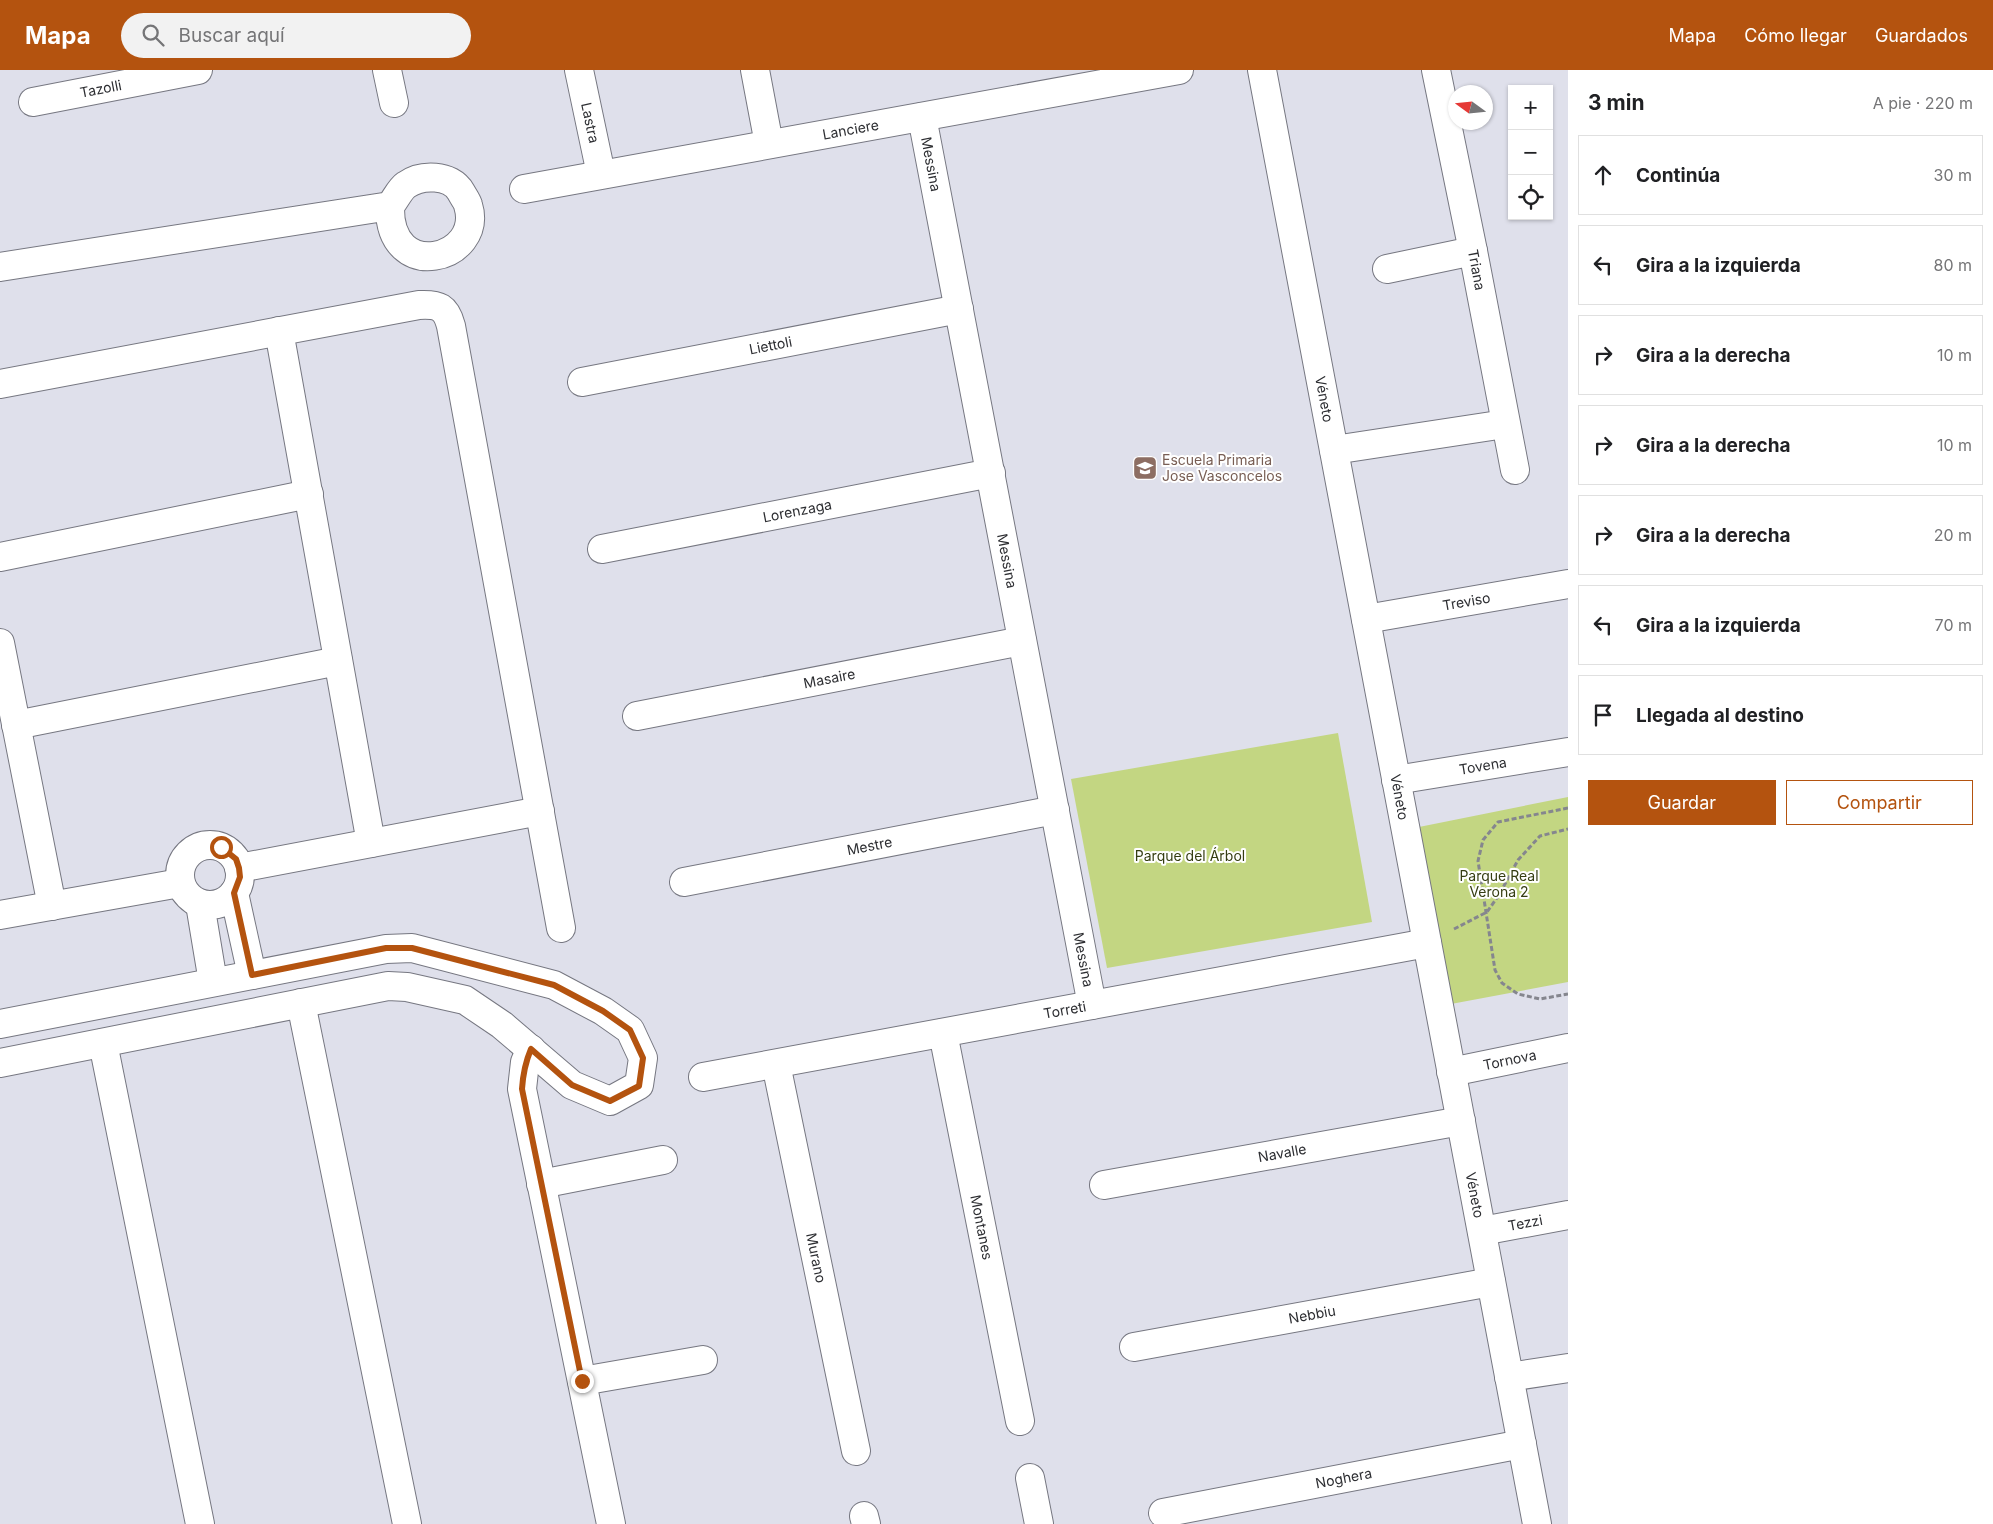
<!DOCTYPE html>
<html lang="es">
<head>
<meta charset="utf-8">
<style>
	body { margin:0; font-family:Inter,sans-serif; background:#f2f2f2; color:#202124 }
	.controls { position:absolute; right:15px; top:15px; display:grid; overflow:hidden; border-radius:0px; box-shadow:0 1px 4px #0004 }
	.controls button { width:45px; height:45px; display:grid; place-items:center; padding:0; border:0; border-bottom:1px solid #e0e0e0; background:#fff; color:#202124; font:25px sans-serif }
	.compass { position:absolute; left:1448px; top:15px; width:45px; height:45px; border-radius:50%; background:#fff; box-shadow:0 1px 4px #0004; rotate:285deg }
	.stop { position:absolute; width:15px; height:15px; margin:-11px; border:4px solid #b4530f; border-radius:50%; background:#fff }
	.stop.end { background:#b4530f; border-color:#fff; box-shadow:0 1px 5px #0008 }
	.list { margin:0; padding:0; list-style:none }
	h2 { display:flex; justify-content:space-between; align-items:center; height:65px; margin:0; padding:0 20px; font-size:21px }
	h2 small { font-size:16px; font-weight:400; color:#757577 }
	.list li { display:grid; grid-template-columns:32px 1fr auto; gap:15px; align-items:center; box-sizing:border-box; height:80px; margin:0 10px 10px; padding:0 10px; border:1px solid #e0e0e0; border-radius:0px }
	.list b { display:block; font-size:19px; white-space:nowrap }
	.list em { font-size:16px; font-style:normal; color:#757577 }
	.actions { display:flex; gap:10px; padding:15px 20px }
	.actions a { flex:1; padding:11px 0; border:1px solid #b4530f; border-radius:0px; text-align:center; font-size:18px; color:#b4530f }
	.actions .main { background:#b4530f; color:#fff }
	.icon { flex:none; width:28px; height:28px; fill:none; stroke:currentColor; stroke-width:2; stroke-linecap:round; stroke-linejoin:round }
	.map { position:relative; flex:none; width:1568px; height:1454px; overflow:hidden }
	header { display:flex; align-items:center; gap:30px; box-sizing:border-box; height:70px; padding:0 25px; background:#b4530f; color:#fff }
	header strong { font-size:24px }
	nav { display:flex; gap:28px; margin-inline-start:auto; font-size:18px }
	.search { width:350px; height:45px; background:#f2f2f2; display:flex; align-items:center; gap:12px; box-sizing:border-box; padding:0 18px; border-radius:28px; color:#757577; font-size:19px }
	main { display:flex }
	aside { flex:1; background:#fff }
	.map>svg:first-child { display:block }
	.green { fill:#c3d682 }
	.lines { fill:none; stroke-linecap:round; stroke-linejoin:round }
	.minor-casing { stroke:#767781; stroke-width:30 }
	.path { stroke:#85868e; stroke-width:3; stroke-dasharray:5 2.5; stroke-linecap:butt }
	.minor { stroke:#fff; stroke-width:28 }
	.route { stroke:#b4530f; stroke-width:6 }
	.labels { text-anchor:middle; stroke-width:4; stroke-linejoin:round; paint-order:stroke }
	.street-label { font-size:14px; fill:#2d2e32; stroke:#fff }
	.education-label { font-size:14px; fill:#785e54; stroke:#fff; text-anchor:start }
	.park-label { font-size:14px; fill:#353d12; stroke:#fff }
</style>
</head>
<body>
<header>
<strong>Mapa</strong>
<div class="search"><svg class="icon" aria-label="search" viewBox="0 0 24 24"><circle cx="10" cy="10" r="6"/><path d="M15 15l6 6"/></svg>Buscar aquí</div>
<nav><a>Mapa</a><a>Cómo llegar</a><a>Guardados</a></nav>
</header>
<main>
<div class="map">
<svg width="1568" height="1454" viewBox="0 0 1568 1454">
	<rect width="100%" height="100%" fill="#dfe0eb"/>
	<g class="green">
		<polygon points="1338,663 1372,852 1107,898 1071,709"/>
		<polygon points="1568,727 1568,912 1451,934 1414,758"/>
	</g>
	<g class="lines">
		<defs>
			<g id="minor">
				<polyline points="387,0 394,33"/>
				<path id="s1" d="M579 0 601 104"/>
				<polyline points="755,0 769,74"/>
				<path id="s2" d="M1262 0 1537 1454"/>
				<path id="s3" d="M1436 0 1473 181 1515 400"/>
				<path id="s4" d="M33 32 198 0"/>
				<path id="s5" d="M922 47 1092 935"/>
				<path id="s6" d="M524 119 1179 0"/>
				<path d="M0 197 390 136C395 130 400 119 406 115 421 104 451 104 461 122 463 126 467 131 468 135 485 190 388 215 390 136"/>
				<polyline points="1387,199 1473,181"/>
				<polyline points="279,261 371,773"/>
				<path id="s7" d="M582 312 959 239"/>
				<path d="M0 314 419 235C439 234 446 237 451 256L561 858"/>
				<polyline points="1334,380 1505,354"/>
				<path id="s8" d="M602 479 991 403"/>
				<polyline points="0,487 309,424"/>
				<path id="s9" d="M1366 549 1568 514"/>
				<polyline points="0,573 52,836"/>
				<path id="s10" d="M637 646 1022 571"/>
				<polyline points="16,655 338,591"/>
				<path id="s11" d="M1396 710 1568 682"/>
				<circle cx="210" cy="805" r="30"/>
				<polyline points="239,798 540,741"/>
				<path id="s12" d="M684 812 1055 740"/>
				<polyline points="234,823 252,905"/>
				<polyline points="200,834 213,912"/>
				<polyline points="0,845 180,813"/>
				<polyline points="301,933 407,1454"/>
				<polyline points="0,954 386,879 412,878 554,915 603,941 630,960 643,988 639,1015 610,1031 572,1015 502,955 465,930 407,917 388,916 0,993"/>
				<path id="s13" d="M943 963 1020 1351"/>
				<polyline points="103,973 200,1454"/>
				<polyline points="531,979 525,992 522,1019 611,1454"/>
				<path id="s14" d="M776 994 856 1381"/>
				<path id="s15" d="M1451 1002 1568 978"/>
				<path id="s16" d="M703 1007 1427 873"/>
				<polyline points="541,1114 663,1090"/>
				<path id="s17" d="M1104 1115 1461 1051"/>
				<path id="s18" d="M1482 1161 1568 1145"/>
				<path id="s19" d="M1134 1277 1491 1212"/>
				<polyline points="1509,1307 1568,1298"/>
				<polyline points="582,1311 703,1290"/>
				<polyline points="1030,1408 1039,1454"/>
				<path id="s20" d="M1163 1443 1522 1374"/>
				<polyline points="864,1446 866,1454"/>
			</g>
		</defs>
		<use href="#minor" class="minor-casing"/>
		<g class="path">
			<polyline points="1568,738 1498,752 1483,770 1478,791 1495,900 1502,913 1518,924 1540,929 1568,924"/>
			<polyline points="1454,859 1487,842 1499,825 1518,790 1540,766 1568,759"/>
		</g>
		<use href="#minor" class="minor"/>
	</g>
	<g class="lines">
		<path class="route" d="M221 777 236 789 239 798 240 807 234 823 252 905 386 878H412L554 915 603 941 630 960 643 988 639 1016 610 1031 572 1015 531 979C525 993 523 1004 522 1019L582 1311"/>
	</g>
	<defs>
		<symbol id="school-square" viewBox="-11 -11 22 22"><rect x="-9" y="-9" width="18" height="18" rx="4" fill="#8d6e63" stroke="#fff"/><path d="M0-5L7-2L0 1L-7-2ZM-4 1L0 2.5L4 1V4Q0 6-4 4Z" fill="#fff"/></symbol>
	</defs>
	<g fill-rule="evenodd">
		<use href="#school-square" x="1131" y="384" width="28" height="28"/>
	</g>
	<g class="labels">
		<g class="street-label">
			<text dy="5" stroke="none"><textPath href="#s4" startOffset="69">Tazolli</textPath></text>
			<text dy="5" stroke="none"><textPath href="#s1" startOffset="54">Lastra</textPath></text>
			<text dy="5" stroke="none"><textPath href="#s6" startOffset="332">Lanciere</textPath></text>
			<text dy="5" stroke="none"><textPath href="#s5" startOffset="48">Messina</textPath></text>
			<text dy="5" stroke="none"><textPath href="#s3" startOffset="204">Triana</textPath></text>
			<text dy="5" stroke="none"><textPath href="#s7" startOffset="192">Liettoli</textPath></text>
			<text dy="5" stroke="none"><textPath href="#s2" startOffset="335">Véneto</textPath></text>
			<text dy="5" stroke="none"><textPath href="#s8" startOffset="199">Lorenzaga</textPath></text>
			<text dy="5" stroke="none"><textPath href="#s5" startOffset="452">Messina</textPath></text>
			<text dy="5" stroke="none"><textPath href="#s9" startOffset="102">Treviso</textPath></text>
			<text dy="5" stroke="none"><textPath href="#s10" startOffset="196">Masaire</textPath></text>
			<text dy="5" stroke="none"><textPath href="#s11" startOffset="88">Tovena</textPath></text>
			<text dy="5" stroke="none"><textPath href="#s2" startOffset="740">Véneto</textPath></text>
			<text dy="5" stroke="none"><textPath href="#s12" startOffset="189">Mestre</textPath></text>
			<text dy="5" stroke="none"><textPath href="#s5" startOffset="858">Messina</textPath></text>
			<text dy="5" stroke="none"><textPath href="#s16" startOffset="368">Torreti</textPath></text>
			<text dy="5" stroke="none"><textPath href="#s15" startOffset="60">Tornova</textPath></text>
			<text dy="5" stroke="none"><textPath href="#s17" startOffset="181">Navalle</textPath></text>
			<text dy="5" stroke="none"><textPath href="#s2" startOffset="1145">Véneto</textPath></text>
			<text dy="5" stroke="none"><textPath href="#s18" startOffset="44">Tezzi</textPath></text>
			<text dy="5" stroke="none"><textPath href="#s13" startOffset="198">Montanes</textPath></text>
			<text dy="5" stroke="none"><textPath href="#s14" startOffset="198">Murano</textPath></text>
			<text dy="5" stroke="none"><textPath href="#s19" startOffset="181">Nebbiu</textPath></text>
			<text dy="5" stroke="none"><textPath href="#s20" startOffset="184">Noghera</textPath></text>
		</g>
		<g class="education-label">
			<text x="1162" y="395">Escuela Primaria<tspan x="1162" dy="16">Jose Vasconcelos</tspan></text>
		</g>
		<g class="park-label">
			<text x="1190" y="791">Parque del Árbol</text>
			<text x="1499" y="811">Parque Real<tspan x="1499" dy="16">Verona 2</tspan></text>
		</g>
	</g>
</svg>
<div class="controls">
<button>+</button>
<button>−</button>
<button><svg class="icon" aria-label="locate" viewBox="0 0 24 24"><circle cx="12" cy="12" r="6"/><path d="M12 2v4M12 18v4M2 12h4M18 12h4"/></svg></button>
</div>
<svg class="compass" viewBox="-18 -18 36 36"><path d="M0-13l5 13h-10z" fill="#e53935"/><path d="M0 13l5-13h-10z" fill="#757577"/></svg>
<div class="stop" style="left:221px;top:777px"></div>
<div class="stop end" style="left:582px;top:1311px"></div>
</div>
<aside>
<h2>3 min<small>A pie · 220 m</small></h2>
<ul class="list">
<li><svg class="icon" aria-label="ahead" viewBox="0 0 24 24"><path d="M12 20V5M6 11l6-6 6 6"/></svg><div><b>Continúa</b></div><em>30 m</em></li>
<li><svg class="icon" aria-label="left" viewBox="0 0 24 24"><path d="M17 20v-9H6M10 6l-5 5 5 5"/></svg><div><b>Gira a la izquierda</b></div><em>80 m</em></li>
<li><svg class="icon" aria-label="right" viewBox="0 0 24 24"><path d="M7 20v-9h11M14 6l5 5-5 5"/></svg><div><b>Gira a la derecha</b></div><em>10 m</em></li>
<li><svg class="icon" aria-label="right" viewBox="0 0 24 24"><path d="M7 20v-9h11M14 6l5 5-5 5"/></svg><div><b>Gira a la derecha</b></div><em>10 m</em></li>
<li><svg class="icon" aria-label="right" viewBox="0 0 24 24"><path d="M7 20v-9h11M14 6l5 5-5 5"/></svg><div><b>Gira a la derecha</b></div><em>20 m</em></li>
<li><svg class="icon" aria-label="left" viewBox="0 0 24 24"><path d="M17 20v-9H6M10 6l-5 5 5 5"/></svg><div><b>Gira a la izquierda</b></div><em>70 m</em></li>
<li><svg class="icon" aria-label="arrive" viewBox="0 0 24 24"><path d="M6 21V4h12l-3 4 3 4H6"/></svg><div><b>Llegada al destino</b></div></li>
</ul>
<div class="actions"><a class="main">Guardar</a><a>Compartir</a></div>
</aside>
</main>
</body>
</html>
